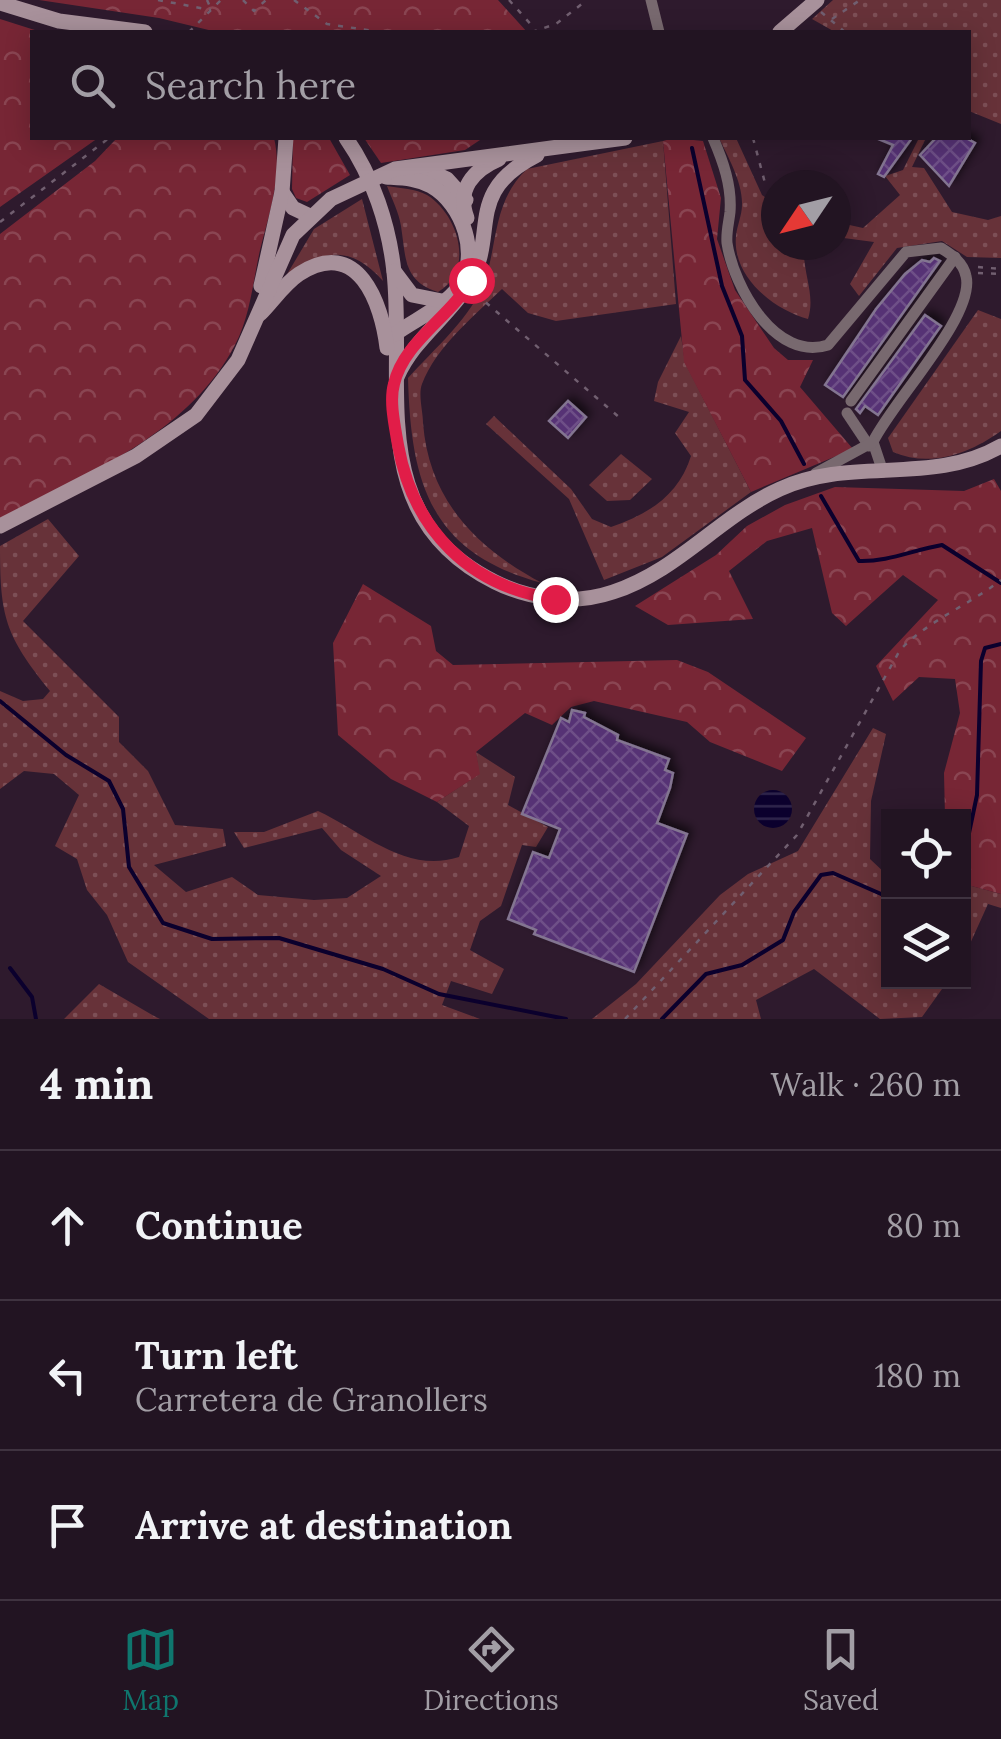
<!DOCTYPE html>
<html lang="en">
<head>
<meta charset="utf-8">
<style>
	body { margin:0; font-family:Lora,serif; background:#2e212f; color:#f1f3f6 }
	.controls { position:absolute; right:30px; bottom:30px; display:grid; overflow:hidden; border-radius:0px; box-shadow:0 5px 25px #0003 }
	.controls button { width:90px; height:90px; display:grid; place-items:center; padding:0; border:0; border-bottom:2px solid #3f3340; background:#221422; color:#f1f3f6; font:50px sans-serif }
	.compass { position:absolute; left:761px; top:170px; width:90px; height:90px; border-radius:50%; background:#221422; box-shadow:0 5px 25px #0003; rotate:235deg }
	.stop { position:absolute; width:30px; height:30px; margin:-22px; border:8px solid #e11d48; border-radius:50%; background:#fff }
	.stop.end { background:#e11d48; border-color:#fff; box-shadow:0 2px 10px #0008 }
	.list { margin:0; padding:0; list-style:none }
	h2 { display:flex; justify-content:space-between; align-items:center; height:130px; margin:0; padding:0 40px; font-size:42px }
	h2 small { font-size:32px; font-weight:400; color:#a29ea5 }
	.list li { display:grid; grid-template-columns:65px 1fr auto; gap:30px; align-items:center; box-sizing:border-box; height:150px; padding:0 40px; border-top:2px solid #3f3340 }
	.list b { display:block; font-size:38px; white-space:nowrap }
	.list p { margin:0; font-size:32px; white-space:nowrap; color:#a29ea5 }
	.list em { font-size:32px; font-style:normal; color:#a29ea5 }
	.icon { flex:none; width:55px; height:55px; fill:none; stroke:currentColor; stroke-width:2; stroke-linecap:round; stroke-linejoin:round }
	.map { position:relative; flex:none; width:1001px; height:1019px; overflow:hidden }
	.search { position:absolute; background:#221422; box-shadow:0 5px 25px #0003; left:30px; right:30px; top:30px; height:110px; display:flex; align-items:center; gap:25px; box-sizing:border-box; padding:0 35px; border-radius:0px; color:#a29ea5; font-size:38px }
	.sheet { height:580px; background:#221422 }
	nav { display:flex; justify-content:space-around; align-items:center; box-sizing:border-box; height:140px; border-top:2px solid #3f3340; background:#221422; font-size:28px; color:#a29ea5 }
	nav a { display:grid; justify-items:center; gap:5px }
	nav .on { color:#0f766e }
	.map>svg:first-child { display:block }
	.grass { fill:url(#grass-dots) }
	.forest { fill:url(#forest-crowns) }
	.water { fill:url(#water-rules) }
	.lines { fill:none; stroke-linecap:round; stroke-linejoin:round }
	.stream { stroke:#0b002d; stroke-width:4 }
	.building { fill:url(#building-cross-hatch); stroke:#837591; stroke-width:2.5; filter:url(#shadow) }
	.path { stroke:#715f70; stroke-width:2.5; stroke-dasharray:5 8; stroke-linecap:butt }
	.street { stroke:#78696f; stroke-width:11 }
	.secondary { stroke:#a8919b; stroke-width:15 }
	.route { stroke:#e11d48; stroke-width:12 }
</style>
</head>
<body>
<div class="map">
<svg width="1001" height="1019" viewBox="0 0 1001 1019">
	<defs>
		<pattern id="grass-dots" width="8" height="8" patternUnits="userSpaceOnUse" patternTransform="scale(2.5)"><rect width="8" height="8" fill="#673239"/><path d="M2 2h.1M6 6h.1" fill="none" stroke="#7d4f56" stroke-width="1.8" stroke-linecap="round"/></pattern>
		<pattern id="forest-crowns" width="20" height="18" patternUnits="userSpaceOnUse" patternTransform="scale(2.5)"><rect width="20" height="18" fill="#772635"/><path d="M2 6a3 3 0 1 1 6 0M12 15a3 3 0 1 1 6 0" fill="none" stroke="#8a4552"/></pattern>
		<pattern id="water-rules" width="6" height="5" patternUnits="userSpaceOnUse" patternTransform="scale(2.5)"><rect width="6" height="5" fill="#0b002d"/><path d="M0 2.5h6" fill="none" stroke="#2f254c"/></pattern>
		<pattern id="building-cross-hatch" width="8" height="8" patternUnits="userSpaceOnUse" patternTransform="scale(2.5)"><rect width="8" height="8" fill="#563274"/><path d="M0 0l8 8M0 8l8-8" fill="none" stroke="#6e4f88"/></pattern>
		<filter id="shadow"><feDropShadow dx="4.5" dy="-4.5" stdDeviation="5" flood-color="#0009"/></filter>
	</defs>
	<rect width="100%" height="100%" fill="#2e1a2d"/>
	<g class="grass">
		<polygon points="833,0 1001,0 1001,124 969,111 968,32 835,32 812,19"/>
		<path d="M719 138H736L762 195 776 205V245H804C802 273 816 294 808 319 774 310 732 277 736 236 737 226 742 215 742 205 743 183 728 157 719 138Z"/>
		<polygon points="919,138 926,138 912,167 924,168 952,212 988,220 1001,216 1001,258 967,257 942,241 897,248 859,296 850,284 874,242 836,237 836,222 863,228 900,195 885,176 903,170"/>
		<path d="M663 141 676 304 556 321 528 313 502 289C474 316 436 347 422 384 418 394 423 412 423 423 429 500 476 548 542 583 430 553 411 483 408 378 433 350 473 316 485 280 498 242 493 201 527 169Z"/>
		<path d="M387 186C400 188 416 189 427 195 459 215 475 271 438 292 403 281 406 258 401 226 399 213 392 199 387 186Z"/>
		<path d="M362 199 383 281C351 245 324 249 286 276L314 229Z"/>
		<path d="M978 310 1001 319V431C969 454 930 468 893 452L888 438Z"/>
		<path d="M681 336 685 363 751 492 662 557 604 580 569 499 486 424 494 416 571 489 592 519 611 527C649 514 679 495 691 456L675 433 689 412 654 401 658 382Z"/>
		<polygon points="621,454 652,479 630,500 607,501 589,485"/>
		<path d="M48 519 79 556 23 621 119 717V742L148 771 175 825 223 829 226 846 154 865 186 892 232 877 258 895 314 900 347 898 381 876 341 850 322 828 244 848 234 832H264L318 811C365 833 406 874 459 857L469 826 437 802 479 774 476 752 515 777 508 805 548 827 536 847 522 845 501 906 480 921 470 950 504 969 492 994 451 981 442 1005 480 1019H209L128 962 107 915 87 890 77 859 55 846 79 795 54 774 24 771 0 789V691L23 701 43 699 50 691C5 635 0 617 0 546Z"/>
		<polygon points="873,728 886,734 871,801 870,859 888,876 888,982 947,982 922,1017 880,1019 814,969 756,1000 761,1019 592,1019 636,984 720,895 748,874 798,851"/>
		<polygon points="964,884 1001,894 1001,908 988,904 964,957"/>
		<polygon points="99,984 154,1016 160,1019 64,1019"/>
	</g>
	<g class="forest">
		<polygon points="39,0 498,0 527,32 217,32 159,18"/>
		<polygon points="0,19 41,32 32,32 32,138 98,138 0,207"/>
		<path d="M117 138H274C283 175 269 214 260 250 253 281 250 317 235 345 188 435 86 474 0 519V234L95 161Z"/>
		<polygon points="293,138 329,138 350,175 307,202 296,198 292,189"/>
		<polygon points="364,138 483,138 465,150 381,163"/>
		<polygon points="674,138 703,141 721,198 717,239 735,290 774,348 788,360 813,360 800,387 853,449 751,492 684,362 663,141"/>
		<polygon points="994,479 1001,491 1001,894 964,884 964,816 945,816 944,773 960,713 955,679 919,677 893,701 876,666 938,600 903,575 846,626 832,613 812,528 767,541 729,571 753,619 668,625 635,606 716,555 747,526 785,505 835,487 964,491"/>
		<polygon points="363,584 431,626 436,651 453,665 677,660 708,672 806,738 782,771 710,742 687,722 594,701 571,707 552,725 525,713 476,752 480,774 437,802 391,779 338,735 333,643"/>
	</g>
	<circle class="water" cx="773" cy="809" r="19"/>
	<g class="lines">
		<g class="stream">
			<polyline points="692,148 722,286 742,336 745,380 781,421 804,464"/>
			<path d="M821 496 859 561C887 562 913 550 942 545L1001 583"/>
			<polyline points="0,701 66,755 109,781 123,809 129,867 163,923 212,939 279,938 383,969 439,994 566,1019"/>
			<polyline points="964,908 965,852 977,795 981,661 985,648 1001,644"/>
			<polyline points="10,968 32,997 36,1019"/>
			<polyline points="662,1019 706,974 742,965 783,940 794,912 821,875 833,873 888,897"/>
		</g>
	</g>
	<g class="building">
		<polygon points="876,138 912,138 884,177 878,174 893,145"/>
		<polygon points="936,138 966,138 975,143 949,186 920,155"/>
		<polygon points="934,258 940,261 843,397 825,385 876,309 905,274 922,260 930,262"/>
		<polygon points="925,315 941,326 938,330 878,415 865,406 860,413 856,409"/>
		<polygon points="568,401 586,417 568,438 549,421"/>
		<polygon points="572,710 585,713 584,717 618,735 617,740 669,759 665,770 673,773 670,788 657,823 687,834 634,972 534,934 536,930 508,919 533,852 549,858 560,829 522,814 561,718 569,722"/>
	</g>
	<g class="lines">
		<g class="path">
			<polyline points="158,0 211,10"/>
			<polyline points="207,0 211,9"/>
			<polyline points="243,0 254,11 266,0"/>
			<polyline points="294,0 327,24 380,32"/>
			<polyline points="509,0 535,29"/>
			<polyline points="821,12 845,32"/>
			<polyline points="832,19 860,0"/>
			<polyline points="189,32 221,0"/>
			<polyline points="532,32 556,24 587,0"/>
			<polyline points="753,138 765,183"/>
			<polyline points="0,222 109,138"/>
			<polyline points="978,267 1001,269"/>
			<polyline points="978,273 1001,274"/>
			<polyline points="476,294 620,418"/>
			<path d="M625 1019 797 835 900 650C929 620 969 605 1001 580"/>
		</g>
		<g class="street">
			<polyline points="651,0 659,32"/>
			<path d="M713 138C723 161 732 186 730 212 729 222 726 232 727 243 734 288 776 362 828 345L906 252 941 248C952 255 963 262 966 276 976 315 892 402 873 442L883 472"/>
			<polyline points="851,401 955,257"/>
			<polyline points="847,413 869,446"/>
			<polyline points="816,473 873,442"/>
		</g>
		<g class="secondary">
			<polyline points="0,3 59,21 145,32"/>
			<polyline points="780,32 817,0"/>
			<path d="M346 138C373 177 389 225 394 272 406 388 364 517 495 582 531 600 575 605 613 592 678 571 720 516 780 489 851 456 932 486 1001 446"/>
			<polyline points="421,167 447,179 466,200"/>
			<path d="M386 177C402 178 417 178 431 186 463 204 481 256 458 288 444 307 414 320 395 334"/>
			<polyline points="282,192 293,208 310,216"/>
			<path d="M467 218C456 190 473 170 499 159"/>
			<polyline points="394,271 412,295 442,301"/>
			<polyline points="261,286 282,192 286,138"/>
			<path d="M260 314C273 301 284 284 299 274 358 235 382 304 387 348"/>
			<path d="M397 377C413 340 447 318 468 285 500 234 462 193 537 155"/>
			<polyline points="0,526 136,456 196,415 238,360 293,235 331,199 395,169 625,138"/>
		</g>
	</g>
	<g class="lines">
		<path class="route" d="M471 280C451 317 404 341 394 384 389 401 395 427 398 445 413 529 469 587 555 599"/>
	</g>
</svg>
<div class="controls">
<button><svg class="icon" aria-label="locate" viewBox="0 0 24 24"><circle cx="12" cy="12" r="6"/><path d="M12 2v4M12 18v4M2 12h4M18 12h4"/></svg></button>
<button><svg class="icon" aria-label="layers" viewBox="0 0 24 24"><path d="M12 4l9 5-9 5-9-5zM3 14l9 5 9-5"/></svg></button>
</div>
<svg class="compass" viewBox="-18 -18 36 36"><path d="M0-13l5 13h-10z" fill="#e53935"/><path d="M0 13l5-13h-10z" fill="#a29ea5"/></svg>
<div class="stop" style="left:471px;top:280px"></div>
<div class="stop end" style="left:555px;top:599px"></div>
<div class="search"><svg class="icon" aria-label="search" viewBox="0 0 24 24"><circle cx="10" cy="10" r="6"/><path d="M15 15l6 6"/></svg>Search here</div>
</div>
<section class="sheet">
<h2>4 min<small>Walk · 260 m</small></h2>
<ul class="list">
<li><svg class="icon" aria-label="ahead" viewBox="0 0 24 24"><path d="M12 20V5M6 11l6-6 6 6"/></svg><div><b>Continue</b></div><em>80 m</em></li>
<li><svg class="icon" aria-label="left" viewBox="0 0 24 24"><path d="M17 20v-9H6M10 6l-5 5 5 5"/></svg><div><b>Turn left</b><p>Carretera de Granollers</p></div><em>180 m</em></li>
<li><svg class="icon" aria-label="arrive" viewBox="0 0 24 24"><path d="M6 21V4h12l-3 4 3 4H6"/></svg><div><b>Arrive at destination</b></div></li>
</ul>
</section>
<nav>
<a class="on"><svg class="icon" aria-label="map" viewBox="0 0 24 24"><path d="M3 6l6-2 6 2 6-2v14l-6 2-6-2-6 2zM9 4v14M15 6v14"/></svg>Map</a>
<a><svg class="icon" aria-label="directions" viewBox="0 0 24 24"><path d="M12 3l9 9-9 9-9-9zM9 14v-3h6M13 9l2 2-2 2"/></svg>Directions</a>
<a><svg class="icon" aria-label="saved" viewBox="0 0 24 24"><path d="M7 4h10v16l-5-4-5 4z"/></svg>Saved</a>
</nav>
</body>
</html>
